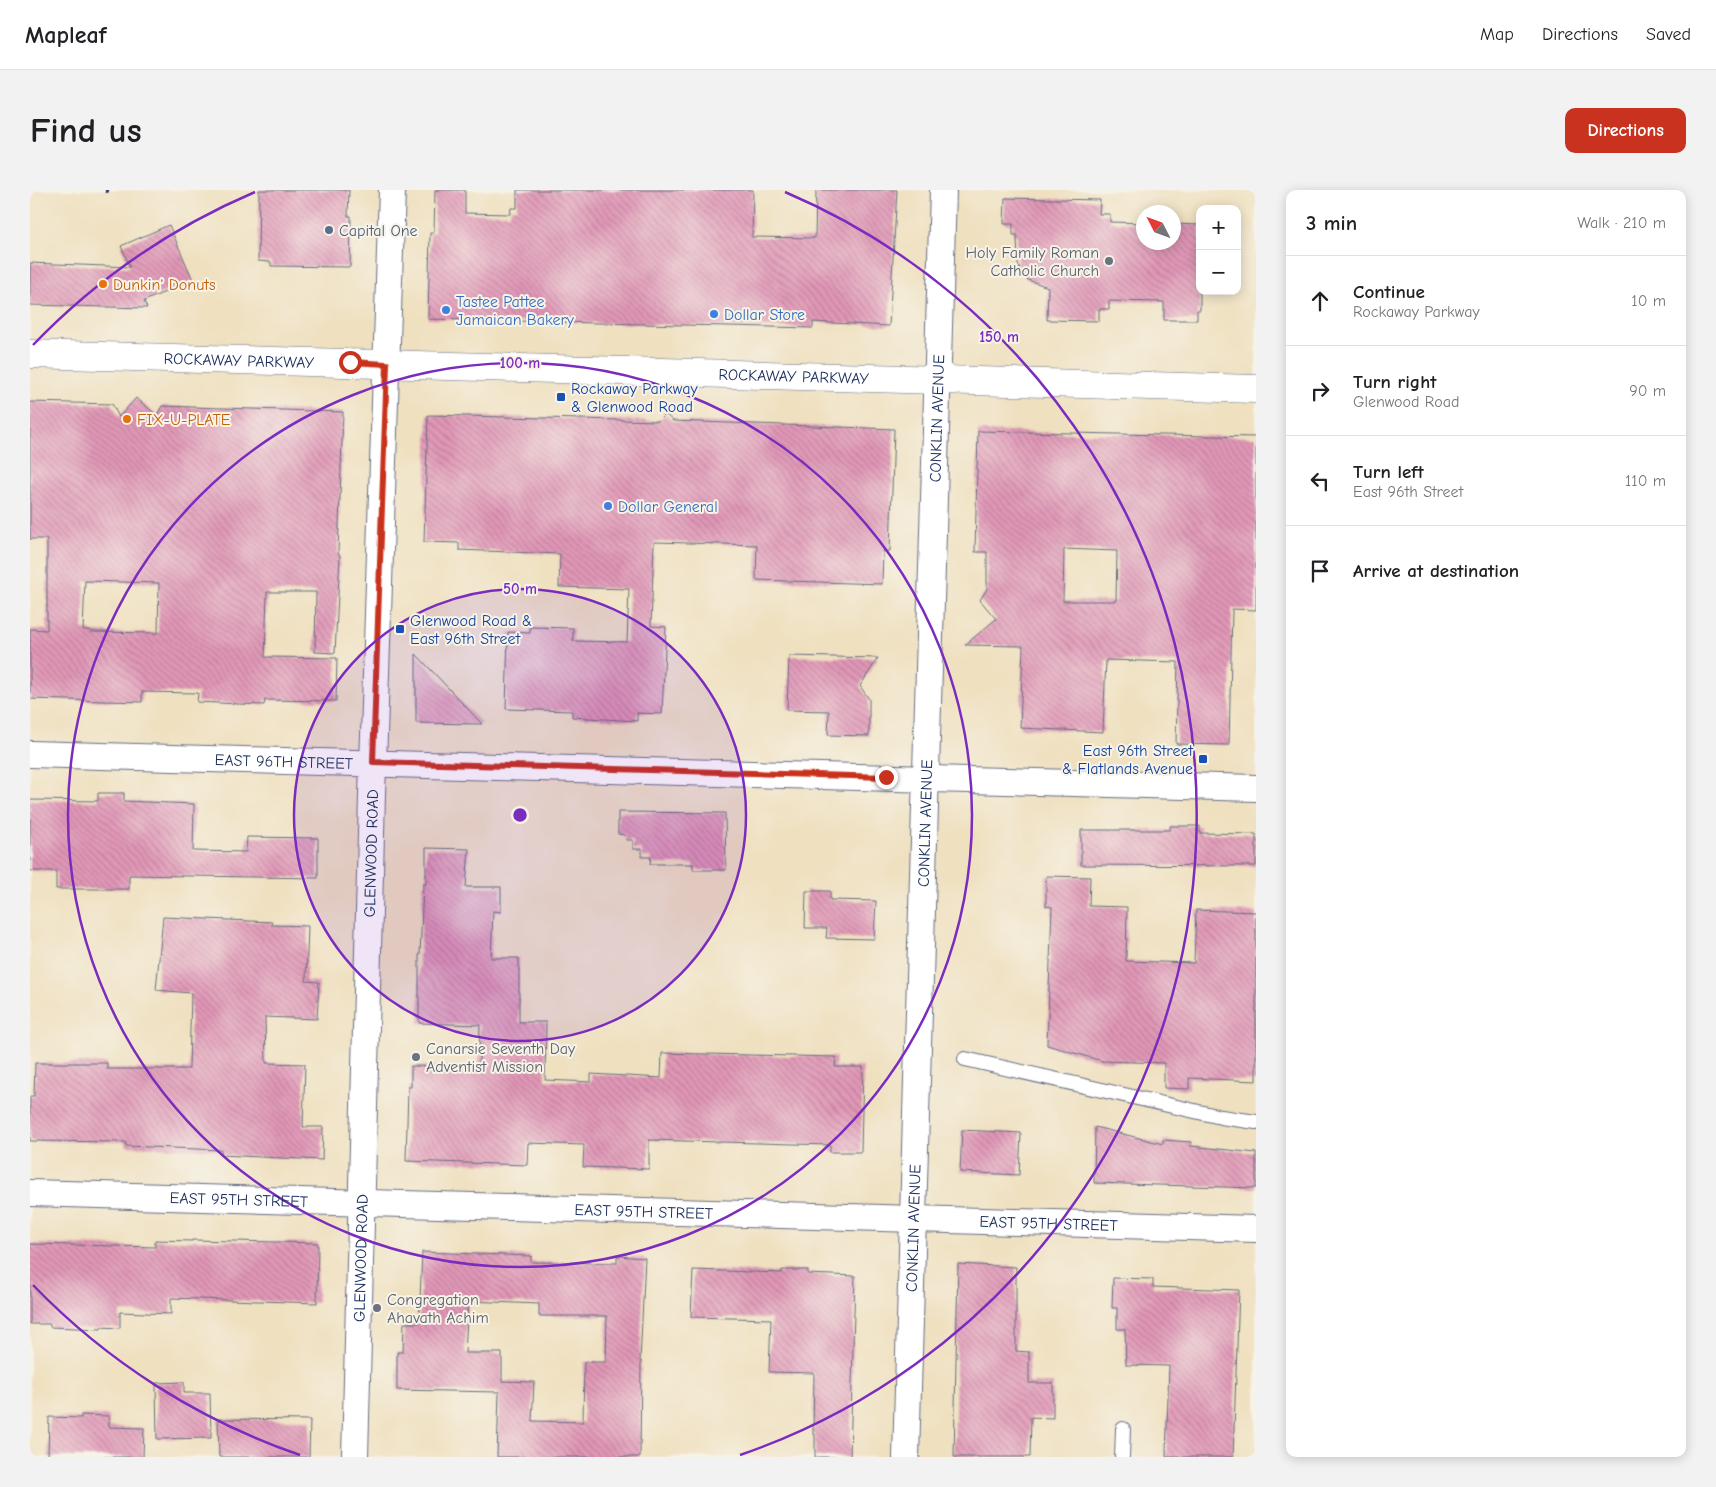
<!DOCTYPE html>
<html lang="en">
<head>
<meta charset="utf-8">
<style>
	body { margin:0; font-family:"Comic Neue",sans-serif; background:#f2f2f2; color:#202124 }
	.controls { position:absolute; right:15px; top:15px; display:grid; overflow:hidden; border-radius:10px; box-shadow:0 2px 12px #0003 }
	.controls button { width:45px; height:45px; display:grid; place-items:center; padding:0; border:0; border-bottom:1px solid #e0e0e0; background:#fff; color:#202124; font:25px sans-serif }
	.compass { position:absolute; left:1106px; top:15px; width:45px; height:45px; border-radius:50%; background:#fff; box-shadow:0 2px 12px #0003; rotate:312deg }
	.stop { position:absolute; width:15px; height:15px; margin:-11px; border:4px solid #c8321e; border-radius:50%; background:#fff }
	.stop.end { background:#c8321e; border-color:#fff; box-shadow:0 1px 5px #0008 }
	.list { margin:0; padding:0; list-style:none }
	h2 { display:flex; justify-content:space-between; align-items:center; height:65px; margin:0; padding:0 20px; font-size:21px }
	h2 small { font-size:16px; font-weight:400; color:#757577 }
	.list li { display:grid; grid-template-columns:32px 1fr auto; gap:15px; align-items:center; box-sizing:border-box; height:90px; padding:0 20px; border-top:1px solid #e0e0e0 }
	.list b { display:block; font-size:19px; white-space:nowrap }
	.list p { margin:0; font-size:16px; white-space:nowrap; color:#757577 }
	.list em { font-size:16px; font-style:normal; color:#757577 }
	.icon { flex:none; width:28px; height:28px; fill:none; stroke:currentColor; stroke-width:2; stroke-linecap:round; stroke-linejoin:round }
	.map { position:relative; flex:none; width:1226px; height:1267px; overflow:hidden; border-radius:10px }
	header { display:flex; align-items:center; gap:30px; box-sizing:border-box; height:70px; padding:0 25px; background:#fff; border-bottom:1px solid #e0e0e0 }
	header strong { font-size:24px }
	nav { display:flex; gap:28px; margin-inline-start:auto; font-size:18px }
	.intro { display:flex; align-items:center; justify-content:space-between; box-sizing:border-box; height:120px; padding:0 30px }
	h1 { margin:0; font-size:35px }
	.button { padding:12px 22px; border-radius:10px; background:#c8321e; color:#fff; font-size:18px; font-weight:700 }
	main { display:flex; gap:30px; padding:0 30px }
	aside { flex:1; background:#fff; border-radius:10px; box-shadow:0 2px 12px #0003 }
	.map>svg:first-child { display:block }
	.building { fill:url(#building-back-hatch); fill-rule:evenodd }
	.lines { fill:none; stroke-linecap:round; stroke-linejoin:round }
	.service-casing { stroke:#656d80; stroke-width:16 }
	.minor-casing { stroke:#656d80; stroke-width:28 }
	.tertiary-casing { stroke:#656d80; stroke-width:29 }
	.service { stroke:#fff; stroke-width:14 }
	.minor { stroke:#fff; stroke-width:26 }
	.tertiary { stroke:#fff; stroke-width:28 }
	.rail { stroke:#1b2f5e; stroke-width:4 }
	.route { stroke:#c8321e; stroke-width:6 }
	.ring { fill:none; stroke:#7b2cbf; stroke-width:2.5 }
	.service-dot { fill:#5c6f8a; stroke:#f7f3e8; stroke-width:2 }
	.worship-dot { fill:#6b7280; stroke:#f7f3e8; stroke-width:2 }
	.food-dot { fill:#e8710a; stroke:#f7f3e8; stroke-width:2 }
	.shop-dot { fill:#3f7fe0; stroke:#f7f3e8; stroke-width:2 }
	.transit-dot { fill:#1a4fb4; stroke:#f7f3e8; stroke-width:2 }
	.labels { text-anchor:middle; stroke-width:4; stroke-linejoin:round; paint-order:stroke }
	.service-label { font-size:16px; fill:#4e5e75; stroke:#f7f3e8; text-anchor:start }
	.worship-label { font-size:16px; fill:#5b616d; stroke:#f7f3e8; text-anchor:start }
	.food-label { font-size:16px; fill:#c56008; stroke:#f7f3e8; text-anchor:start }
	.shop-label { font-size:16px; fill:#366cbe; stroke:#f7f3e8; text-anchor:start }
	.street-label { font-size:16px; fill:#1b2f5e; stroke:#f7f3e8 }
	.transit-label { font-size:16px; fill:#164399; stroke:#f7f3e8; text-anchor:start }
	.centre { fill:#7b2cbf; stroke:#f7f3e8; stroke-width:2.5 }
	.ring-label { font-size:15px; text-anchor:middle; font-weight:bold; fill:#7b2cbf; stroke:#f7f3e8; stroke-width:4; stroke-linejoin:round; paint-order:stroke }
</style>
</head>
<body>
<header>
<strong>Mapleaf</strong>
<nav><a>Map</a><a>Directions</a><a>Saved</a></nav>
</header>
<div class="intro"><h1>Find us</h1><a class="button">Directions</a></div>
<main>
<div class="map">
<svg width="1226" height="1267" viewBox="0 0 1226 1267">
	<defs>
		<pattern id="building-back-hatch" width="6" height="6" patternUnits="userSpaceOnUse" patternTransform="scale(1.25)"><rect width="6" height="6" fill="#e298b7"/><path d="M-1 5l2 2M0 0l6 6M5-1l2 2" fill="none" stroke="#b67c98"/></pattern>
	</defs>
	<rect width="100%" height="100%" fill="#f7f3e8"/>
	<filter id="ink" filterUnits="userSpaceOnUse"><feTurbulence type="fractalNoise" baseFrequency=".02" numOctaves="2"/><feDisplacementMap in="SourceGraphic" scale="10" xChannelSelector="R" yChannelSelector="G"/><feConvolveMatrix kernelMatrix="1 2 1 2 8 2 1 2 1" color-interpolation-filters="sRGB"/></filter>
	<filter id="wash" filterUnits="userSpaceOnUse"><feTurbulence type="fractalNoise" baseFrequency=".0096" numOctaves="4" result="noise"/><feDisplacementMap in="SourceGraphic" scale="20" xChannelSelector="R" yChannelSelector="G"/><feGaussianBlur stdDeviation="1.12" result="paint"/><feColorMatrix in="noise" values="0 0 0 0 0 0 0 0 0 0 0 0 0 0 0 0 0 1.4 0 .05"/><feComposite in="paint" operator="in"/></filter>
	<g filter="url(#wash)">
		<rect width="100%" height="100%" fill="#efe0c0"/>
		<g id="blocks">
			<g class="building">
				<polygon points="229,0 319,0 318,26 321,26 320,77 241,76 241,72 228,71"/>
				<polygon points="405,0 435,0 435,23 480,24 481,18 487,18 487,0 723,0 722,47 785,48 786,0 867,0 859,136 783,132 783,138 398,129 400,43 404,43"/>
				<polygon points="975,8 1070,10 1069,24 1080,24 1080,32 1114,33 1114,52 1144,52 1144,34 1170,35 1170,120 1167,120 1167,130 1134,130 1134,112 1079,111 1079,119 1069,119 1069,131 1017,130 1018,97 998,90 991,83 988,73 987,45 983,45 983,34 974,34"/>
				<polygon points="139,35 163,90 114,111 117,118 0,115 0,73 100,77 91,56"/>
				<path d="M106 208 127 225 132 216 313 222 308 363 310 366 305 463 285 462 286 402H237L235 467 307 468 306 511 235 510 234 515 209 514 167 512 168 503 112 502V512L0 509V439L17 440V349H0V212L82 214 89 227ZM55 391 129 393 128 443 61 442V440H53Z"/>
				<polygon points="635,224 643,231 864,239 860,361 853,361 852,394 726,390 727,355 624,352 621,436 636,437 632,524 607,523 607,531 542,527 542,521 476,519 478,442 500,443 500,437 543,438 543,451 597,452 599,399 529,397 530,364 429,360 429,353 394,352 398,225 628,231"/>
				<path d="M948 241 1226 247V420L1202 419 1199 555 1146 554 1148 472 1076 470 1073 542 990 538 993 456 935 455 966 429 950 410 957 399V362H945ZM1034 359 1087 361 1086 411H1033Z"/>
				<polygon points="386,464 452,534 386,533"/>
				<polygon points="759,466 848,468 830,496 839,509 839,546 798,545 799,521 757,520"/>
				<polygon points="68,603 94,603 94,611 164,614 163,661 216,662 217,647 288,648 288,688 99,685 99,699 26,699 26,681 0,681 0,610 68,611"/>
				<polygon points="588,622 695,623 696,680 663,680 663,674 620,674 621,667 612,667 612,659 603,659 603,650 596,650 595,645 588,644"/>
				<polygon points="1140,636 1170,636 1170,643 1226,644 1226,676 1051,675 1051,640 1140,640"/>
				<polygon points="396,658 439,659 436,697 471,697 471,722 463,721 461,768 489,768 489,832 516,832 515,890 561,892 561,884 631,888 632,863 806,867 805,877 833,877 831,962 800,962 800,955 619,950 619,979 553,977 554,955 498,953 497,975 376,971 378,897 381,897 381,876 449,877 450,835 389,833 389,765 390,765 393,694 396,694"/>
				<polygon points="1016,686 1060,687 1059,716 1097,717 1096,771 1164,773 1166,720 1226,722 1226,891 1159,888 1159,899 1134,898 1134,873 1072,871 1017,855 1022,717 1016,716"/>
				<polygon points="776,701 800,701 800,710 846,711 844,749 796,748 797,738 775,738"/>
				<polygon points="133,727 242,732 241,735 278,736 276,791 289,792 287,829 235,827 236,873 275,874 273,937 293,937 292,970 191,965 191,960 96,956 96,952 0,951 0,906 4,906 5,873 77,873 77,879 159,879 161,803 126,800"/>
				<polygon points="1065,937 1133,954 1133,950 1161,952 1161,956 1226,963 1226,998 1064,993"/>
				<polygon points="932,940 991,943 989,985 930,982"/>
				<polygon points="125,1050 162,1051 162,1050 288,1053 287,1113 141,1108 141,1124 90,1122 90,1138 71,1137 71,1139 20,1137 20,1134 0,1134 0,1054 125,1057"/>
				<path d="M392 1062 501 1066V1072L587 1073V1066L615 1068 610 1171H611L610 1267H467L469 1202 367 1200V1162H373L374 1133H389ZM438 1111 509 1114V1126H577L576 1172H554L553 1232 502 1231 504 1192 472 1191V1163H435Z"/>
				<polygon points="928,1074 986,1077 986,1161 999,1162 999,1193 1023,1193 1023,1228 1001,1227 1000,1267 924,1267"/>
				<polygon points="663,1080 752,1083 752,1080 778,1080 778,1084 825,1086 820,1267 785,1267 785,1244 783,1244 784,1183 739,1182 741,1129 661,1127"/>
				<polygon points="1083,1088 1123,1089 1123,1097 1209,1100 1203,1267 1136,1267 1139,1176 1096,1175 1095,1139 1087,1139 1087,1118 1082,1118"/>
				<polygon points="154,1192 154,1203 180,1203 181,1248 127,1249 126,1193"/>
				<polygon points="51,1225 79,1226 79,1237 114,1238 113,1267 18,1267 19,1227 51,1228"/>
				<polygon points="188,1229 280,1230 279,1267 189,1267"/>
			</g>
		</g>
	</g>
	<g filter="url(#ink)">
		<use href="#blocks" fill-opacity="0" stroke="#656d80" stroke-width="1"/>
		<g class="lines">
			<defs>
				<g id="service">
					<polyline points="935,869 1191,927 1226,932"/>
					<polyline points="1092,1267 1093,1239"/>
				</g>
				<g id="minor">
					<path id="s1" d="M0 564 1226 598"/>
					<path id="s2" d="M0 1003 1226 1039"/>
					<path id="s3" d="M325 1267 342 605 362 0"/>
					<path id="s4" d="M876 1267 913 0"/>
				</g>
				<g id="tertiary">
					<path id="s5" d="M0 164 1226 199"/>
				</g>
			</defs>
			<use href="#service" class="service-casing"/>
			<use href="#minor" class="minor-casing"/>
			<use href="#tertiary" class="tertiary-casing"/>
			<use href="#service" class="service"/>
			<use href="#minor" class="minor"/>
			<use href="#tertiary" class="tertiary"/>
			<polyline class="rail" points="77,0 77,1"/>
		</g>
	</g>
	<g class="lines" filter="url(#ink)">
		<polyline class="route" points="320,172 357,174 343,572 856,587"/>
	</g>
	<circle cx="490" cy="625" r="226" fill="#7b2cbf" fill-opacity=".12"/>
	<g class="ring">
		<circle cx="490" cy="625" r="226"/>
		<circle cx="490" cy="625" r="452"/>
		<path d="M270 1265A677 677 0 0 1 3 1095M3 155A677 677 0 0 1 225 2M755 2A677 677 0 0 1 710 1265"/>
	</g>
	<circle class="service-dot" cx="299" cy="40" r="5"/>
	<g class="worship-dot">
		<circle cx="1079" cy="71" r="5"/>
		<circle cx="386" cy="867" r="5"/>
		<circle cx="347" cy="1118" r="5"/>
	</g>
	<g class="food-dot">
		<circle cx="73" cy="94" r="5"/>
		<circle cx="97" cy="229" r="5"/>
	</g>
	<g class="shop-dot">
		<circle cx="416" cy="120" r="5"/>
		<circle cx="684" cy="124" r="5"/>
		<circle cx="578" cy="316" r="5"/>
	</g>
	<g class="transit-dot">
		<rect x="526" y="202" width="10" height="10" rx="2.5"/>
		<rect x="365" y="434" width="10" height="10" rx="2.5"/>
		<rect x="1168" y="564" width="10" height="10" rx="2.5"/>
	</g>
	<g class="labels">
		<g class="service-label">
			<text x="309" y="46">Capital One</text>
		</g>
		<g class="worship-label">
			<text x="1069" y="68" text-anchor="end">Holy Family Roman<tspan x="1069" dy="18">Catholic Church</tspan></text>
			<text x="396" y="864">Canarsie Seventh Day<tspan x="396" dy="18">Adventist Mission</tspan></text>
			<text x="357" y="1115">Congregation<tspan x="357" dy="18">Ahavath Achim</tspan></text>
		</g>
		<g class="food-label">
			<text x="83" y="100">Dunkin' Donuts</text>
			<text x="107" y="235">FIX-U-PLATE</text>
		</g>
		<g class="shop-label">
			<text x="426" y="117">Tastee Pattee<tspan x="426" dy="18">Jamaican Bakery</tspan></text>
			<text x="694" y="130">Dollar Store</text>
			<text x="588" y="322">Dollar General</text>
		</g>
		<g class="street-label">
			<text dy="6" stroke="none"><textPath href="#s5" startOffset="209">ROCKAWAY PARKWAY</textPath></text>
			<text dy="6" stroke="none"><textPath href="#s5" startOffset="764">ROCKAWAY PARKWAY</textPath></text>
			<text dy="6" stroke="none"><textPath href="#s4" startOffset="1039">CONKLIN AVENUE</textPath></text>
			<text dy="6" stroke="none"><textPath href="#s1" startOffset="254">EAST 96TH STREET</textPath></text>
			<text dy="6" stroke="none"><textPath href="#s4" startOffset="634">CONKLIN AVENUE</textPath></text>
			<text dy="6" stroke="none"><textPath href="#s3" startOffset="604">GLENWOOD ROAD</textPath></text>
			<text dy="6" stroke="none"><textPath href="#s2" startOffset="209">EAST 95TH STREET</textPath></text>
			<text dy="6" stroke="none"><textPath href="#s2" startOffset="614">EAST 95TH STREET</textPath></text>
			<text dy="6" stroke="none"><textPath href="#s2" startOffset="1019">EAST 95TH STREET</textPath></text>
			<text dy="6" stroke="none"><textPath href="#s4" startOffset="229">CONKLIN AVENUE</textPath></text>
			<text dy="6" stroke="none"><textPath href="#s3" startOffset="199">GLENWOOD ROAD</textPath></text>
		</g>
		<g class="transit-label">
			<text x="541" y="204">Rockaway Parkway<tspan x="541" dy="18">&amp; Glenwood Road</tspan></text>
			<text x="380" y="436">Glenwood Road &amp;<tspan x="380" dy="18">East 96th Street</tspan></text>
			<text x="1163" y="566" text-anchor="end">East 96th Street<tspan x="1163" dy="18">&amp; Flatlands Avenue</tspan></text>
		</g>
	</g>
	<circle cx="490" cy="625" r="8" class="centre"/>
	<g class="ring-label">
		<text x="969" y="152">150 m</text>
		<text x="490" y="178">100 m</text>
		<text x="490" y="404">50 m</text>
	</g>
</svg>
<div class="controls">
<button>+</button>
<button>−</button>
</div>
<svg class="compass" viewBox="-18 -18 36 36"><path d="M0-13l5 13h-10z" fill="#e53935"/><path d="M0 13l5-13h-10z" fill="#757577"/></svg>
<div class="stop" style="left:320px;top:172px"></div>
<div class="stop end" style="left:856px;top:587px"></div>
</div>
<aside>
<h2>3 min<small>Walk · 210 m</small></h2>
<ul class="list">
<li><svg class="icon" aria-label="ahead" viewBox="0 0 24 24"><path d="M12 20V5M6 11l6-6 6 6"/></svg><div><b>Continue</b><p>Rockaway Parkway</p></div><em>10 m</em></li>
<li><svg class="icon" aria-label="right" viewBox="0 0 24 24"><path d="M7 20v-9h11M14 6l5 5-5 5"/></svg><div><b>Turn right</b><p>Glenwood Road</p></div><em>90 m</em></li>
<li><svg class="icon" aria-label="left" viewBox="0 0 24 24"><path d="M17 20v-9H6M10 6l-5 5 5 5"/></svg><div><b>Turn left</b><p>East 96th Street</p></div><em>110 m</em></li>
<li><svg class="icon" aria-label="arrive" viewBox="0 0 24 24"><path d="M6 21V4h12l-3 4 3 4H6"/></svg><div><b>Arrive at destination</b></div></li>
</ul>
</aside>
</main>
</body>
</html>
